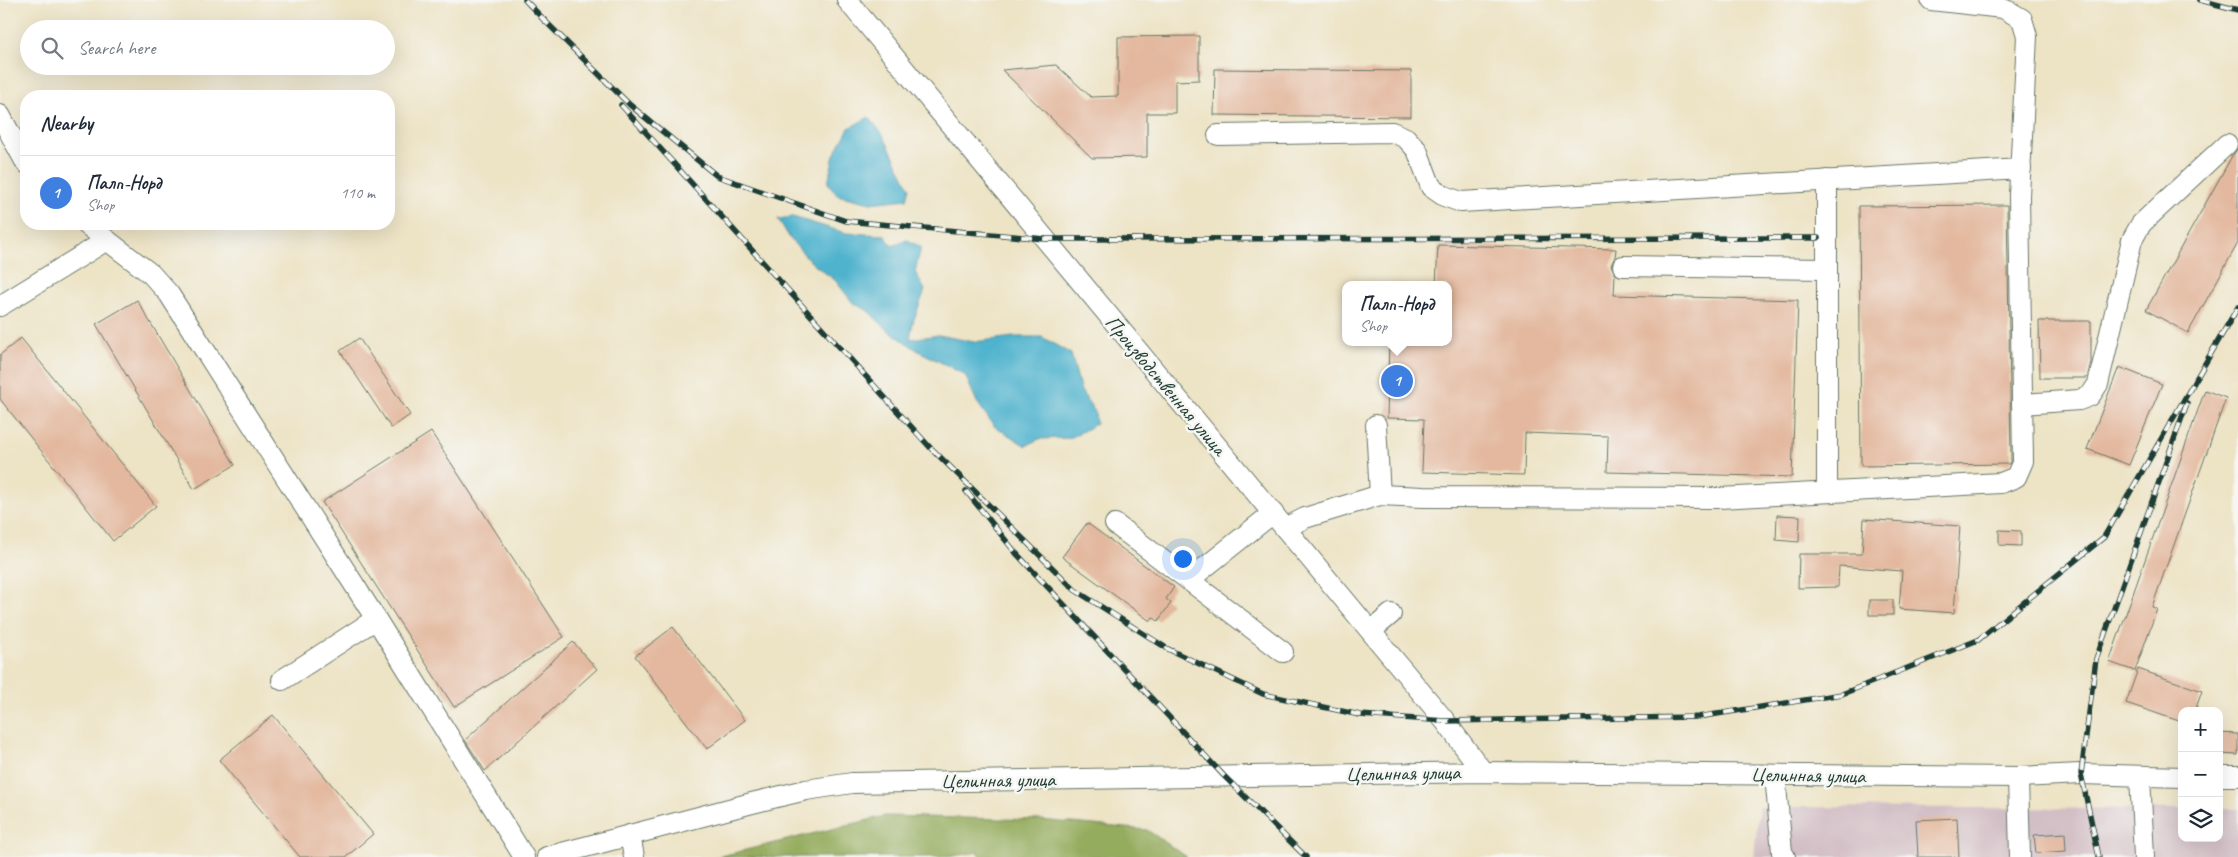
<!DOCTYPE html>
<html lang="en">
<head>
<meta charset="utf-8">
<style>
	body { margin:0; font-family:Caveat,sans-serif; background:#f2f2f3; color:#1f2937 }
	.controls { position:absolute; right:15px; bottom:15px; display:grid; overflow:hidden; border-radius:10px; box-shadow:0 5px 20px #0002 }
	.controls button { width:45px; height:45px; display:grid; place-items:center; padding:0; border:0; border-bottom:1px solid #e0e1e3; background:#fff; color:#1f2937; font:25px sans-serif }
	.you { position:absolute; left:1182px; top:558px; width:18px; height:18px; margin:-12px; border:4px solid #fff; border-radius:50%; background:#1a73e8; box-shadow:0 0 0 8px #1a73e833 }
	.badge { display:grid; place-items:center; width:32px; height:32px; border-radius:50%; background:#7c3aed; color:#fff; font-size:16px; font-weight:700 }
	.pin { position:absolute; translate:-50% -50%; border:2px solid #fff; box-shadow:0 1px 5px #0006 }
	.popup { position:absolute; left:1342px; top:281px; width:110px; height:65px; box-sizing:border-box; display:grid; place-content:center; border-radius:10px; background:#fff; filter:drop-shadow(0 1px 4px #0005); font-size:16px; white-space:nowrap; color:#747a83 }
	.popup b { font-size:19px; color:#1f2937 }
	.popup::after { content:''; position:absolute; left:50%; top:100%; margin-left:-10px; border:10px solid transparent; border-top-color:#fff }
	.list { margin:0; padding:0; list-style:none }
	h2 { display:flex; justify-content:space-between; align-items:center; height:65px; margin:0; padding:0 20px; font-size:21px }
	h2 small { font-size:16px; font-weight:400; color:#747a83 }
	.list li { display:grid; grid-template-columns:32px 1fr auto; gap:15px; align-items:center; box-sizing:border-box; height:75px; padding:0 20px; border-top:1px solid #e0e1e3 }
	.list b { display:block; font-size:19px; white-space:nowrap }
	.list p { margin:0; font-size:16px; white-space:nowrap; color:#747a83 }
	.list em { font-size:16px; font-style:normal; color:#747a83 }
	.icon { flex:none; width:28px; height:28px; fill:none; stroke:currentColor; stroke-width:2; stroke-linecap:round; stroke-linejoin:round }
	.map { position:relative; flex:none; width:2238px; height:857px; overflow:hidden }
	.search { position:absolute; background:#fff; box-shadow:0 5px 20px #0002; left:20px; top:20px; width:375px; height:55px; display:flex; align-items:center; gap:12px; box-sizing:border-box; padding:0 18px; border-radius:28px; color:#747a83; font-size:19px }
	.panel { position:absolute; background:#fff; box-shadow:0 5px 20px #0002; left:20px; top:90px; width:375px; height:140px; border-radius:20px }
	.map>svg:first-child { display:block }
	.industrial { fill:#d2bec5 }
	.forest { fill:#94ac5d; stroke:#5a7448 }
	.water { fill:#4fb3ce; stroke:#377881 }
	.building { fill:#e3b89e }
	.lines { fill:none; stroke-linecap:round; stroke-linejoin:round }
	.minor-casing { stroke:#677767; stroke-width:22 }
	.minor { stroke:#fff; stroke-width:20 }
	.rail-casing { stroke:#1f3d34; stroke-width:5.5 }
	.rail { stroke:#f6f6f2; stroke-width:4; stroke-dasharray:11; stroke-linecap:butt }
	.labels { text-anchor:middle; stroke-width:5; stroke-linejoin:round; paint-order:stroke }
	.street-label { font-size:21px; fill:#1f3d34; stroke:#f6f6f2 }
</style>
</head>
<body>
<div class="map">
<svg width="2238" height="857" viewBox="0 0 2238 857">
	<rect width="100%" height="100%" fill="#f6f6f2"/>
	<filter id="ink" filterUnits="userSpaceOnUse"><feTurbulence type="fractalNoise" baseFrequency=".02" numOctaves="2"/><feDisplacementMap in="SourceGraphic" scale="10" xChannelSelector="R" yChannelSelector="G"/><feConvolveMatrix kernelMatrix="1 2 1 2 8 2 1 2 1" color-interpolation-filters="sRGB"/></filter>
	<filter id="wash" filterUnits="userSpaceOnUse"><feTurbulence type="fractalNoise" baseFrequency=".0096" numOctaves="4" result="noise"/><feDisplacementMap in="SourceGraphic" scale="20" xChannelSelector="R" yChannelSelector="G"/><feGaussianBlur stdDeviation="1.12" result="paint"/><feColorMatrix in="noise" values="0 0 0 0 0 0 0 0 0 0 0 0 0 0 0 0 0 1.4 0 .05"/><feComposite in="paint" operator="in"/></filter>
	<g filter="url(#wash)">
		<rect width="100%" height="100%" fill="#ede3c5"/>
		<polygon class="industrial" points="1759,807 2182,809 2182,838 2219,838 2219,809 2238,809 2238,857 1754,857"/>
		<polygon class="forest" points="885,816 1040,820 1147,830 1187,857 981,857 978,852 947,857 717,857"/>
		<g class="water">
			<polygon points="869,117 883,135 910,188 907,199 870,203 837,195 828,183 834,155 849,128"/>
			<polygon points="793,217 846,233 885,235 892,246 907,240 921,247 915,272 925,290 913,322 910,339 939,335 974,342 1013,337 1042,337 1071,354 1081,391 1095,412 1096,424 1070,438 1039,439 1026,446 994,426 977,402 965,375 917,350 889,331 867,310 853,303 835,280 813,264 791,240 778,219"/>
		</g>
		<g id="blocks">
			<g class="building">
				<polygon points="1199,36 1199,80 1175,81 1175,113 1147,113 1147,157 1092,158 1002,70 1056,65 1091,97 1118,96 1118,37"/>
				<polygon points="1215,69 1411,71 1411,117 1214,115"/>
				<polygon points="2238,148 2238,243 2188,333 2146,310 2232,156"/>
				<polygon points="2007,205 2011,459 2009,464 1861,466 1859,206"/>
				<polygon points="1438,245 1616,249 1615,257 1611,265 1615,274 1614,295 1798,300 1792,477 1607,472 1608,436 1525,433 1524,475 1422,472 1424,419 1387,418 1389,342 1448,342 1448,285 1436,285"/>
				<polygon points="137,300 235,465 194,489 96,324"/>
				<polygon points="2039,321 2091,321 2091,362 2087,378 2040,378"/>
				<polygon points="21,338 156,506 113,541 0,399 0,355"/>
				<polygon points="359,338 410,415 391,428 340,351"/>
				<polygon points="2119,367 2162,384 2129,465 2087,449"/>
				<polygon points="2205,390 2226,398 2152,607 2157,609 2135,671 2109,662"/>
				<polygon points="431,432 564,637 454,707 322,502"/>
				<polygon points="1777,515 1800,516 1799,542 1776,540"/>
				<polygon points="1864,519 1960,526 1954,613 1899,609 1902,571 1839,566 1838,587 1798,588 1799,554 1862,554"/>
				<polygon points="1087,523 1174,587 1166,599 1171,603 1158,621 1153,617 1150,621 1062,557"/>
				<polygon points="1999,530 2021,531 2021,546 1999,545"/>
				<rect x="1869" y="600" width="24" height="15"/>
				<polygon points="673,627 745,720 707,749 635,656"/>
				<polygon points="573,642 597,669 485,771 465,740"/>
				<polygon points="2138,669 2202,691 2195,711 2182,711 2182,722 2126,703"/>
				<polygon points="273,715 373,834 346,857 300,857 219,760"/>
				<polygon points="2219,733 2238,734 2238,755 2219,754"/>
				<polygon points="1957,818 1959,857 1918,857 1916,820"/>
				<polygon points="2065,833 2066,851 2036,853 2034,835"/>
			</g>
		</g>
	</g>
	<g filter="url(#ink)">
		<use href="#blocks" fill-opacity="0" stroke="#677767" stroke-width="1"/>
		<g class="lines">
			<defs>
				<g id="minor">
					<polyline points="847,0 1445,721 1483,772"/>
					<polyline points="0,115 26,163"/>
					<polyline points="1218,135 1392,132 1406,138 1417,150 1431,187 1444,196 1461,202 2021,169"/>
					<polyline points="1827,180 1827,491"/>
					<polyline points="86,224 151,274 169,294 376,619 524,857"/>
					<polyline points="1623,266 1826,269"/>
					<polyline points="0,306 107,240"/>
					<polyline points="2022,404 2079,400 2090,396 2098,384 2132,240 2141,224 2227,144"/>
					<polyline points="1376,425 1380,495"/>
					<polyline points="1115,524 1283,652"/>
					<polyline points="1285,528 1305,518 1380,495 1423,497 1719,498 2001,483 2016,477 2023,461 2019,196 2027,36 2022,19 2003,8 1931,0"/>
					<polyline points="1189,580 1273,513"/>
					<polyline points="1371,631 1391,614"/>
					<polyline points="282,680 376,619"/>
					<polyline points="1775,775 1782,852 1785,857"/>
					<polyline points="2140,776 2144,857"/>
					<polyline points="2219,776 2238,776"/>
					<polyline points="2018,777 2020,857"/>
					<polyline points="630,835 634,857"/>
					<polyline points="547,857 752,803 806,790 852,783 1483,772 2018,777 2081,774 2182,777"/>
				</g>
			</defs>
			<use href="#minor" class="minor-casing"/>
			<use href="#minor" class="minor"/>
			<defs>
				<g id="rail">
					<polyline points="525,0 546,22"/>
					<polyline points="2200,0 2238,10"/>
					<polyline points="541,17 630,105 717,176 846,221 1045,239 1818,238"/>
					<polyline points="621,105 936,454"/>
					<polyline points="932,449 1075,590 1168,649 1263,694 1360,715 1445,721 1698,717 1842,694 1978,640 2104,537 2238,307"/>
					<polyline points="966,491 1016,553 1224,776 1306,857"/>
					<polyline points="2099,857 2081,774 2096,659 2187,403"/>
				</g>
			</defs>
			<use href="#rail" class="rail-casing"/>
			<use href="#rail" class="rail"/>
		</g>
	</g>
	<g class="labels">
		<g class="street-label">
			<text transform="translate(1166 385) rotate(50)" y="7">Производственная улица</text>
			<text transform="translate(1403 773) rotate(-1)" y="7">Целинная улица</text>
			<text transform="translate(1808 775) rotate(1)" y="7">Целинная улица</text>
			<text transform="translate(998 780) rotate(-1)" y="7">Целинная улица</text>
		</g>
	</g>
</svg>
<div class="controls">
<button>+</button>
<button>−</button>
<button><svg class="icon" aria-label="layers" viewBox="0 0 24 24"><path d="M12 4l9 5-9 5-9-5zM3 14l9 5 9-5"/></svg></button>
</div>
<div class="you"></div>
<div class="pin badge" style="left:1397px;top:381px;background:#3f7fe0">1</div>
<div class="popup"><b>Палп-Норд</b>Shop</div>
<div class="search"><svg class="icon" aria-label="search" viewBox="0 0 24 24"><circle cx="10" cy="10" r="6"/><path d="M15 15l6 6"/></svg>Search here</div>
<section class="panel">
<h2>Nearby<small></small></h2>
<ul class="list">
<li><span class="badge" style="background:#3f7fe0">1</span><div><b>Палп-Норд</b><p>Shop</p></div><em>110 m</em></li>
</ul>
</section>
</div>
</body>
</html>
